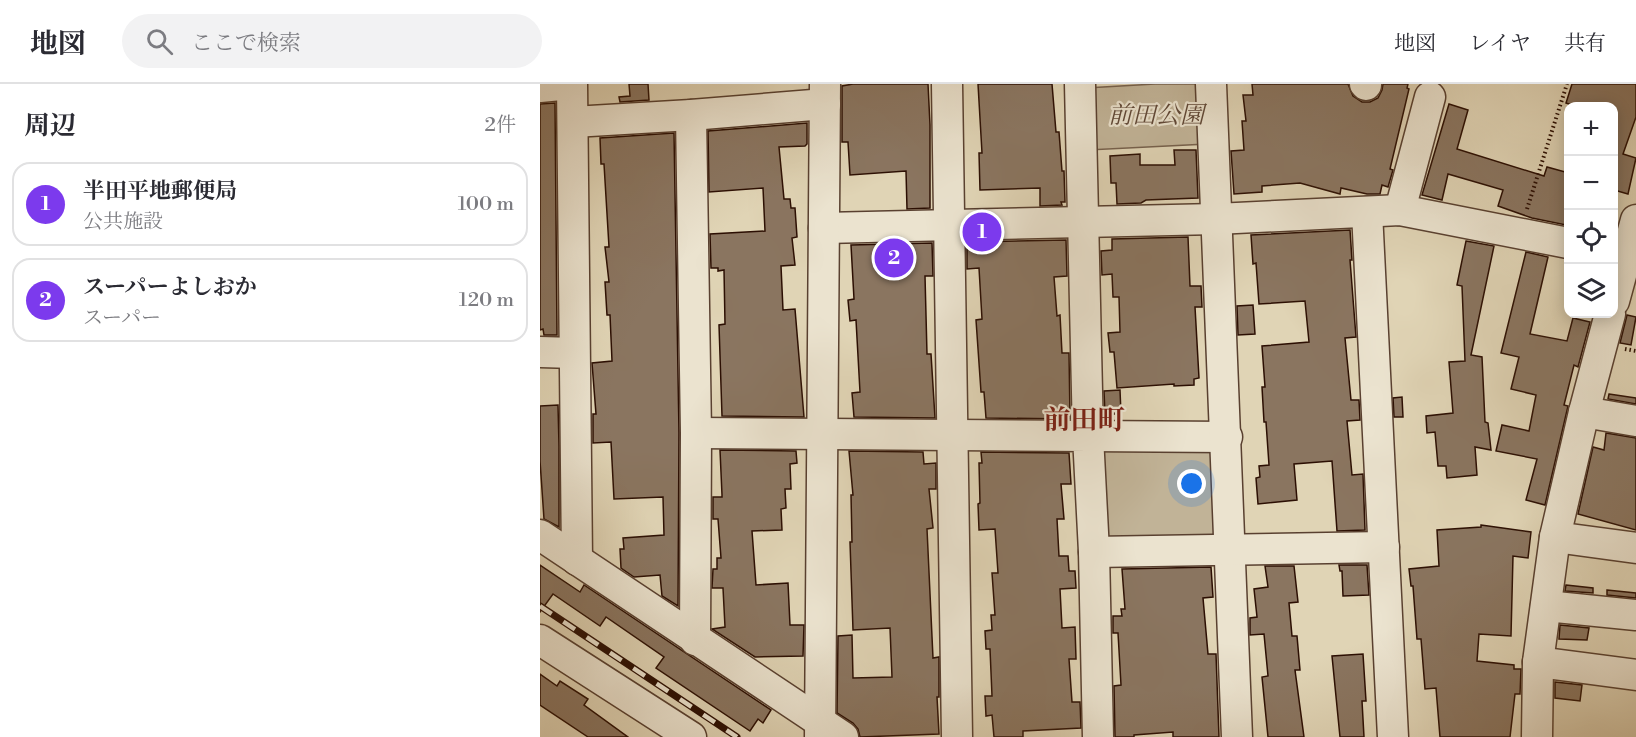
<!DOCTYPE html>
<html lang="ja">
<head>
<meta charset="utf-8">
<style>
	body { margin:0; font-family:"Libre Bodoni","Noto Serif JP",serif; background:#f2f2f3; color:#2b2b33 }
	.controls { position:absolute; right:18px; top:18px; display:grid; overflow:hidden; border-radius:12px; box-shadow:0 3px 15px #0003 }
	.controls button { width:54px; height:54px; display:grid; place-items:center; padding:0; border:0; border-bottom:2px solid #e1e1e2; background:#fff; color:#2b2b33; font:30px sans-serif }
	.you { position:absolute; left:652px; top:400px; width:21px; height:21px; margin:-15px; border:4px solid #fff; border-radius:50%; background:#1a73e8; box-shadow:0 0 0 9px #1a73e833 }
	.badge { display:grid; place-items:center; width:39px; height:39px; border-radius:50%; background:#7c3aed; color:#fff; font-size:20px; font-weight:700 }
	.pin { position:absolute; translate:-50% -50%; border:3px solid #fff; box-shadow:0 2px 6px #0006 }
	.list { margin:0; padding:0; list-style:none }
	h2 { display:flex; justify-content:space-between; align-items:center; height:78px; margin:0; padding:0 24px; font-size:26px }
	h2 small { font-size:20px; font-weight:400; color:#7c7c81 }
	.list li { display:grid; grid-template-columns:39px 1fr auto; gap:18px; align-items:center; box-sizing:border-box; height:84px; margin:0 12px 12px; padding:0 12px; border:2px solid #e1e1e2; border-radius:18px }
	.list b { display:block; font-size:22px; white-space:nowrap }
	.list p { margin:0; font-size:20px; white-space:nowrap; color:#7c7c81 }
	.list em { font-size:20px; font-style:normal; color:#7c7c81 }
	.icon { flex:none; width:33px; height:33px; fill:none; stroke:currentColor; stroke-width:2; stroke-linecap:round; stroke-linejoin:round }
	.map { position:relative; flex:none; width:1096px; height:653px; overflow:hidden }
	header { display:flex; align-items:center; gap:36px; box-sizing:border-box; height:84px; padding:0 30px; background:#fff; border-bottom:2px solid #e1e1e2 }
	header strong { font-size:28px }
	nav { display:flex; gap:33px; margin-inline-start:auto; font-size:21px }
	.search { width:420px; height:54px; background:#f2f2f3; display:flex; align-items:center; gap:15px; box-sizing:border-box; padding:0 21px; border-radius:33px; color:#7c7c81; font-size:22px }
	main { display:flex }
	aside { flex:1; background:#fff }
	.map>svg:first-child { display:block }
	.green { fill:#c1b397; stroke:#76614d; stroke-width:1.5 }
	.building { fill:#8a7560; stroke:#2c0f03; stroke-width:1.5 }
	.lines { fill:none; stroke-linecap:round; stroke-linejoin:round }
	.minor-casing { stroke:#594030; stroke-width:33 }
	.path { stroke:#2c0f03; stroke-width:4; stroke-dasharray:1.5 3; stroke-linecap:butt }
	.minor { stroke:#ebe3cf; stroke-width:30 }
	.rail-casing { stroke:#2c0f03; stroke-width:7 }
	.rail { stroke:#ebe3cf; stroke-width:4.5; stroke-dasharray:14; stroke-linecap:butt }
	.labels { text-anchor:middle; stroke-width:4.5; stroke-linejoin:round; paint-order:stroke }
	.park-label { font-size:24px; font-style:italic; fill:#604837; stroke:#ebe3cf }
	.quarter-label { font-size:27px; font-weight:bold; fill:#7a1f14; stroke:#ebe3cf }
</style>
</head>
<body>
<header>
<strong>地図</strong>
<div class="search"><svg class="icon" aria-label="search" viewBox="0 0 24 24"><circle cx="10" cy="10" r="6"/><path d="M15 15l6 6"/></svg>ここで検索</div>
<nav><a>地図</a><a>レイヤ</a><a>共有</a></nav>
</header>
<main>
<aside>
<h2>周辺<small>2件</small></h2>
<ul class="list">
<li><span class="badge">1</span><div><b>半田平地郵便局</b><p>公共施設</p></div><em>100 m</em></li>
<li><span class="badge">2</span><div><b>スーパーよしおか</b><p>スーパー</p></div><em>120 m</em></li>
</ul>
</aside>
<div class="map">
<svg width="1096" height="653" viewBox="0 0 1096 653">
	<rect width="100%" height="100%" fill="#e0d4b5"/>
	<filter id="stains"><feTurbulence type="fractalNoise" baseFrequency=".00333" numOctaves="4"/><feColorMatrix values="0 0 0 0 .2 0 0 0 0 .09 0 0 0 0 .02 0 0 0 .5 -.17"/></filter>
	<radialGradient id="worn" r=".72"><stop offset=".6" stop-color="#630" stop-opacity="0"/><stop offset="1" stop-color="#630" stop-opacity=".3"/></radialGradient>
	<g class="green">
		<polygon points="615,0 665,0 667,60 548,66 546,4"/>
		<polygon points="566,362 674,368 675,448 669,455 567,457 558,370"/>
	</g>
	<g class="building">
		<polygon points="89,0 108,0 109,16 80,18 79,13 90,12"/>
		<polygon points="313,0 388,0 390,41 390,124 367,125 366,87 310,91 308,58 302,58 302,2"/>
		<polygon points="438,0 512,0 516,48 519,48 522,87 524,87 525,118 521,118 522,121 500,122 500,104 440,106 439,69 442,69"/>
		<polygon points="712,0 808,0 813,12 822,18 830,18 838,14 842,6 843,0 868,0 867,4 869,5 850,85 853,86 848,103 842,101 840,110 827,110 801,104 800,110 760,99 722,102 722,108 694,110 691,67 704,66 702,37 706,37 703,11 713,11"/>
		<polygon points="1032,0 1096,0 1096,33 1083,70 1096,74 1088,110 1074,106 1074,22 1035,22 1026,19"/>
		<polygon points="15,19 17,251 4,251 3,245 0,246 0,20"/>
		<polygon points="909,20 928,26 917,65 1004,92 1007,83 1029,89 1029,134 1026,141 992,134 958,122 963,106 908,90 902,116 882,111"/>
		<polygon points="267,39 267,60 265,62 239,63 244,115 250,115 251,124 255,124 257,153 252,154 255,181 241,182 243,226 255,225 264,333 182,332 179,241 185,240 184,186 178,187 178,184 171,184 170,150 225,147 223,104 169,108 168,47"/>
		<polygon points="134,49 139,349 138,522 122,512 120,491 94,493 81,484 80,465 84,465 83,454 124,451 123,413 74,415 71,358 53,359 53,330 56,330 52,279 72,277 70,231 67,231 65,198 69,198 65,163 69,163 64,80 61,80 60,54"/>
		<polygon points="634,66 656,66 658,114 606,116 601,119 577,120 576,99 571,99 570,72 600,70 600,81 635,81"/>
		<polygon points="810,146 812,176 810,176 816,253 805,254 811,316 819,316 820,336 807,337 812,391 823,390 825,446 797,447 792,377 754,380 757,416 718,420 716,394 720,393 719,382 729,381 726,338 724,338 722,303 725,303 722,262 769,258 765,217 719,220 716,179 713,180 711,151"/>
		<polygon points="648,153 650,202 661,202 662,223 655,223 659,294 654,295 654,301 634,302 634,300 577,304 574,268 570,268 568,249 580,248 579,213 573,213 572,190 562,191 561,167 572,166 572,155"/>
		<polygon points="526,156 527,192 514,193 517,232 520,231 522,269 529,269 530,335 446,334 444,308 441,308 436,236 442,235 439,184 427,185 427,158"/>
		<polygon points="926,157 954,162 931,271 942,273 945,338 948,339 951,366 935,363 937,391 907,394 906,382 898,382 895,348 887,349 886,332 913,329 909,278 925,277 922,202 917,201"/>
		<polygon points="392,159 393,192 385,192 387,270 391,270 395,334 314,333 312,309 320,308 316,236 310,237 308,216 314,215 311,161"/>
		<polygon points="986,168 1008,173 990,250 1027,257 1033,234 1050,238 1038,283 1034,281 1024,321 1028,322 1005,421 986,416 997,375 956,367 962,341 989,347 996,311 971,305 979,273 961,269"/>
		<polygon points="713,221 715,250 698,251 697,222"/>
		<polygon points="1087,231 1096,233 1091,261 1080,259"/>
		<polygon points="580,306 581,330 565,330 564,307"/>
		<polygon points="1069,310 1096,314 1096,320 1068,315"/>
		<polygon points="862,313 863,333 854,333 853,314"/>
		<polygon points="18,321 19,362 19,443 4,435 0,377 0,322"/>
		<polygon points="1066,349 1096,354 1096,446 1038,430 1053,363 1064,366"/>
		<polygon points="180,366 256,367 257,379 250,380 251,405 245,405 246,424 241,425 242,446 212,447 216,501 248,499 250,541 264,541 263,572 215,573 172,545 185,543 183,504 172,504 173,485 177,485 177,474 181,474 178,435 173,435 173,413 182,413 182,411"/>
		<polygon points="309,367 383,368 384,380 396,379 396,405 389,405 393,444 387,445 393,574 399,573 399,613 397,613 399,650 320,653 318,645 313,639 297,629 298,552 312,551 313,594 352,593 350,544 313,546 310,458 312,458 311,411 313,411"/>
		<polygon points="441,368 529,369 531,400 521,400 524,435 517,435 519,472 528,472 529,487 535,487 536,504 520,505 522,544 535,543 536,575 529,575 532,618 540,618 541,644 483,647 483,653 454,653 452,631 446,632 445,612 452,612 450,565 446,565 445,547 452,546 451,531 455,531 452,489 458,489 455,445 439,446 438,420 440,419 439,379 442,379"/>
		<polygon points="941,441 991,448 988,474 973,472 971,552 939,550 937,577 974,581 974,585 981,585 980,610 975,610 970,653 900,653 896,604 885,605 881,555 877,555 873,502 871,502 869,485 899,482 897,446 941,443"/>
		<polygon points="0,481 40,508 44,501 231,626 223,639 218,635 210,647 116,584 124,573 66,533 60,542 13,510 0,528"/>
		<polygon points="799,481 827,481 829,511 803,512 802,487 800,487"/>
		<polygon points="725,482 754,482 758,518 749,519 752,552 757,552 760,586 755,586 764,653 728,653 722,593 728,592 724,550 710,551 710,534 717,533 714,505 728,503"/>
		<polygon points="671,483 673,513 663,514 668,570 676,570 679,653 633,653 633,648 594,651 594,653 575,653 574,602 581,601 578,549 573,549 573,532 582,532 581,525 585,525 582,485"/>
		<polygon points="1026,501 1053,504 1053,509 1025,507"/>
		<polygon points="1067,506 1096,509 1096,514 1067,511"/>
		<polygon points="1020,541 1049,544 1047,556 1019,555"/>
		<polygon points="823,570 826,617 822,617 824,653 800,653 792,572"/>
		<polygon points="0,590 17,602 20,597 48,615 44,621 88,653 48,653 0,621"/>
		<polygon points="1015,598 1042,601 1040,617 1015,614"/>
	</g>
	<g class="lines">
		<defs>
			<g id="minor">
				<polyline points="32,0 37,476"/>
				<polyline points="407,0 417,653"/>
				<polyline points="540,0 548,352 687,353"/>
				<polyline points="671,0 697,653"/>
				<polyline points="825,0 826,1"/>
				<polyline points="0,3 31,0"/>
				<polyline points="151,31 156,349 155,556"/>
				<polyline points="33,38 151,31 285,20"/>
				<polyline points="860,126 890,13"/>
				<polyline points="827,128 853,653"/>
				<polyline points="284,144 676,135 860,126 1028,159"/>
				<polyline points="1074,217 1096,136"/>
				<polyline points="0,268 34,269"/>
				<polyline points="1044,328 1096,337"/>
				<polyline points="156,349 548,352 554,468 558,653"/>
				<polyline points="0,451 303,653"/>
				<polyline points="1015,453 1096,464"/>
				<polyline points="554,468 844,463"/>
				<polyline points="1006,522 1096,531"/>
				<polyline points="0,556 151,653"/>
				<polyline points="998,578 1096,591"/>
				<polyline points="280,653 285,0"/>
				<polyline points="997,653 998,578 1015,453 1044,328 1070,230"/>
			</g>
		</defs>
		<use href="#minor" class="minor-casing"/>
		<g class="path">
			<polyline points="987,125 1027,0"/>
			<polyline points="1085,265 1096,267"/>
		</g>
		<use href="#minor" class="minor"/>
		<defs>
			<polyline id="rail" points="0,522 197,653"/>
		</defs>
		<use href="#rail" class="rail-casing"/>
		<use href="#rail" class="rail"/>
	</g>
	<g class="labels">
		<g class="park-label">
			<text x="616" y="39">前田公園</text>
		</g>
		<g class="quarter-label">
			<text x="544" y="345">前田町</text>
		</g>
	</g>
	<rect width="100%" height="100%" filter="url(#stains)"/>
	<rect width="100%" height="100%" fill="url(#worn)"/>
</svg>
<div class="controls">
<button>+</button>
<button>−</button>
<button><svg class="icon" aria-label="locate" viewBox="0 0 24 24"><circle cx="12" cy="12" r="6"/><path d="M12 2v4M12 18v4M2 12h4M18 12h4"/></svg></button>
<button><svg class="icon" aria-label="layers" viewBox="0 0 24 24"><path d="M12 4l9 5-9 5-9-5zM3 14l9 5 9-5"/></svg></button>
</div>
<div class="you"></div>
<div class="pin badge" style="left:442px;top:148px">1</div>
<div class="pin badge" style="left:354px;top:174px">2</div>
</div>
</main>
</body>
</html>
